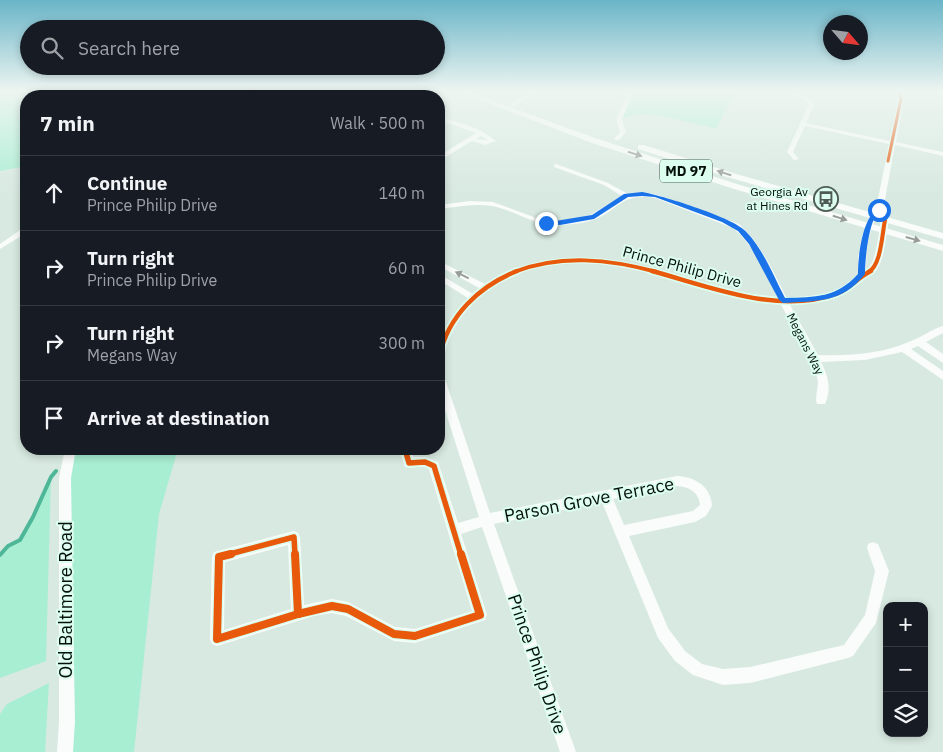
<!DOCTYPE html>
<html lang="en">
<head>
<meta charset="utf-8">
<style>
	body { margin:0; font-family:"IBM Plex Sans",sans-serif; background:#242831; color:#f1f3f6 }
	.controls { position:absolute; right:15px; bottom:15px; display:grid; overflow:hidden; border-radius:10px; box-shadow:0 2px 8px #0003 }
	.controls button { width:45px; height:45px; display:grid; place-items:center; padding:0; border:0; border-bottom:1px solid #363941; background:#171b24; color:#f1f3f6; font:25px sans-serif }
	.compass { position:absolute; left:823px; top:15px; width:45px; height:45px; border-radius:50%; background:#171b24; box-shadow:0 2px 8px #0003; rotate:118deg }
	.stop { position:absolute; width:15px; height:15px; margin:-11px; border:4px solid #1a73e8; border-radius:50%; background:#fff }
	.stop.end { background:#1a73e8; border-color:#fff; box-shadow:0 1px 5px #0008 }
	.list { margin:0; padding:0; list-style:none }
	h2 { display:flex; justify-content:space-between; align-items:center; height:65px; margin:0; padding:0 20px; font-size:21px }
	h2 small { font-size:16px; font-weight:400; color:#9ea1a6 }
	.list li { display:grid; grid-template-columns:32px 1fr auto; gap:15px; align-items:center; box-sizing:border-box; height:75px; padding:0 20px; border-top:1px solid #363941 }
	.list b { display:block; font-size:19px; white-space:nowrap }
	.list p { margin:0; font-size:16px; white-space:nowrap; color:#9ea1a6 }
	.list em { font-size:16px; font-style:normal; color:#9ea1a6 }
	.icon { flex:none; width:28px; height:28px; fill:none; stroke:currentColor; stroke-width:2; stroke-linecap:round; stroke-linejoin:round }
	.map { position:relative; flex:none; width:943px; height:752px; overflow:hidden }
	.search { position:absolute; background:#171b24; box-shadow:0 2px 8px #0003; left:20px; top:20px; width:425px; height:55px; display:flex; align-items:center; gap:12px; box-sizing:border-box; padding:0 18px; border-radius:28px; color:#9ea1a6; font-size:19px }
	.panel { position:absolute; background:#171b24; box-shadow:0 2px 8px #0003; left:20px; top:90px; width:425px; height:365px; border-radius:20px }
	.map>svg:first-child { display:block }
	.green { fill:#a8eed2 }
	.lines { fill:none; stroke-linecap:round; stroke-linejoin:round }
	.stream { stroke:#4eb798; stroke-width:4 }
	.minor { fill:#f9fcfa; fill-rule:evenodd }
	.major { fill:#f9fcfa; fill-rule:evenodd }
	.cycleway-far4-casing { stroke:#dcfeef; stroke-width:5 }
	.cycleway-far3-casing { stroke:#dcfeef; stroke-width:6 }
	.cycleway-far2-casing { stroke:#dcfeef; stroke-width:8 }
	.cycleway-far1-casing { stroke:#dcfeef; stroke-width:9 }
	.cycleway-casing { stroke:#dcfeef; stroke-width:11 }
	.cycleway-far4 { stroke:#e8590c; stroke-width:3 }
	.cycleway-far3 { stroke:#e8590c; stroke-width:4 }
	.cycleway-far2 { stroke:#e8590c; stroke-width:4.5 }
	.cycleway-far1 { stroke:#e8590c; stroke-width:5.5 }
	.cycleway { stroke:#e8590c; stroke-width:8 }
	.oneway { fill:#979d9a }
	.route { fill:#1a73e8 }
	.labels { text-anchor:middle; stroke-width:4; stroke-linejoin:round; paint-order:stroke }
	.far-poi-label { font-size:12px; fill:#040f0a; stroke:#dcfeef; text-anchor:end }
	.far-street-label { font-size:12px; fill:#040f0a; stroke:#dcfeef }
	.shield { fill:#dcfeef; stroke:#45574f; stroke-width:1 }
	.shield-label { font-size:14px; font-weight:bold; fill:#040f0a }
	.street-label { font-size:15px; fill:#040f0a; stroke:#dcfeef }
	.near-street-label { font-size:18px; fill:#040f0a; stroke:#dcfeef }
</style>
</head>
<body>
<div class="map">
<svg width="943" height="752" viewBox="0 0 943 752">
	<rect width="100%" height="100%" fill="#d7e9e0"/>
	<g class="green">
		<polygon points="0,92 209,92 201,96 26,96 26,166 0,171"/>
		<polygon points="632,92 737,92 716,128 655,115 639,114 619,119"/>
		<polygon points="70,449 178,449 159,514 134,752 65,752 65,478"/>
		<polygon points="51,477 46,661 0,678 0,555 8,546 20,540 33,517"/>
		<polygon points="49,683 45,752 0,752 0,714 7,704"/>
	</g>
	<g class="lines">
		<g class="stream">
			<polyline points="79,451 80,449"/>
			<polyline points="0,555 8,546 20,540 33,517 51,477 56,471"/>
		</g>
		<g class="minor">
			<polygon points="316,92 322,92 317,96 312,96"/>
			<polygon points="531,92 538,92 509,109 504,108"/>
			<polygon points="629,92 634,92 622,119 626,132 619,140 615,140 614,139 620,132 616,119"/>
			<path d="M786 92C797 92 806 96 815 104L806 123 890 141 898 99 897 92H903L904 99 896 142 943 152V156L895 145 883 210 889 220C886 234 885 258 877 269 875 274 869 275 865 278 839 300 822 302 789 303L818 355C849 356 882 354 911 341 922 337 932 329 943 326V333L926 342 943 354V363L918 346 911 349 943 371V380L902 352 865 360 821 362C828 376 832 389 825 404H817C814 396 820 386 817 377 809 351 793 327 780 303 760 301 740 299 720 294 660 278 617 257 553 265 528 268 503 278 483 294 463 311 449 331 444 357L442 360H439V339L450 320 468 298 439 280V274L473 294 479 288 439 266V261L485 284C505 271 529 263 553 260 616 252 661 273 721 288 739 293 758 295 777 297 766 272 754 246 733 228L655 198C621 193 622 207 596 219 585 223 573 224 562 225 535 227 517 211 492 206 474 203 456 207 439 209V205L470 201 493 202 539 219 551 221 576 219 590 215 622 196 604 185 554 167V165L556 164 608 183 628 194 644 192 658 195 739 224C761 244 773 271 786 297 813 297 838 295 858 275V258L861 240 867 222 876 209 889 144 805 126 793 152 799 159 794 160 787 152 809 104 802 99ZM878 215 881 220C879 231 876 265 866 270 866 252 868 231 878 215Z"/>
			<polygon points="940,92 943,92 943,95 941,94"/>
			<polygon points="377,94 380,96 373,96 374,95"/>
			<path d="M439 118C458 121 481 128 496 141L485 145 472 141 439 161V156L476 133 451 124 439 122ZM481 136 488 140 476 139Z"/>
			<polygon points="23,228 26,228 26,233 0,249 0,244"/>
			<path d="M439 372 444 376 490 513 677 476C695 477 711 486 712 506L706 516 695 522 629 536 668 628 685 651 702 664 723 669 750 667 844 645 865 615 875 571 867 548 868 544 873 542 878 544 889 571 876 623 853 656 848 658 750 683 723 685 693 675 675 661 658 638 602 502 494 524 576 752H560L482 527 461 534 487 615 485 620 415 643 394 641 346 616 332 613 314 616 217 646 212 644 210 639 212 557 214 552 294 531 298 533 300 537 304 605 332 599 348 602 395 627 415 629 472 611 429 469C422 464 413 469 405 467L399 449H410L413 457H425L438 462 458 523 479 517 439 391ZM677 486C689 487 699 492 700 505L693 511 624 525 613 499ZM288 545 291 609 224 630 225 562Z"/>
			<polygon points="65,449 76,449 71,478 75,722 73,752 57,752 59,722 59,478"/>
		</g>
		<g class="major">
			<polygon points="459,92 469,92 598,139 737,184 943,245 943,251 731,188 592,143"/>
			<polygon points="638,145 644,145 733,173 943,233 943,239 727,177 638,149"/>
		</g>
		<defs>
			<polyline id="cycleway-far4" points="888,161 901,99 900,92"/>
			<g id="cycleway-far3">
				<path d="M514 272C561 254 609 259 657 272"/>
				<path d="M868 272C881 267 882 234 885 220L879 210"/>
			</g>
			<g id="cycleway-far2">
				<path d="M652 271C708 286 778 315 836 294 850 289 858 277 871 271"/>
				<path d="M439 357C448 316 479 286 517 271"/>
			</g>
			<g id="cycleway-far1">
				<polyline points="405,449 409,463 425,462 434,466 461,555"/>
				<polyline points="226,555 294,537 295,555"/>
			</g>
			<g id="cycleway">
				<polyline points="231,554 219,557 217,639 298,614"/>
				<polyline points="295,554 298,614"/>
				<polyline points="298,614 332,606 348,609 394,634 415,636 480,615 461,554"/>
			</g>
		</defs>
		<use href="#cycleway-far4" class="cycleway-far4-casing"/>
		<use href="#cycleway-far3" class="cycleway-far3-casing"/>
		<use href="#cycleway-far2" class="cycleway-far2-casing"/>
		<use href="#cycleway-far1" class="cycleway-far1-casing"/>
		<use href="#cycleway" class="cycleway-casing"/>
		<use href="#cycleway-far4" class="cycleway-far4"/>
		<use href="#cycleway-far3" class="cycleway-far3"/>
		<use href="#cycleway-far2" class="cycleway-far2"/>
		<use href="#cycleway-far1" class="cycleway-far1"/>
		<use href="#cycleway" class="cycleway"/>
	</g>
	<defs><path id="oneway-solid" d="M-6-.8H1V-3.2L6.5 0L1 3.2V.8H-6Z" transform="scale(1.25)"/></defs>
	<g class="oneway">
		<use href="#oneway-solid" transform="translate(635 154) rotate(18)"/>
		<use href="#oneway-solid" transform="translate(724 173) rotate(-163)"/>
		<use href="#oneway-solid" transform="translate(840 218) rotate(17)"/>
		<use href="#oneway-solid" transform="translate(913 239) rotate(16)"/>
		<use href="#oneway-solid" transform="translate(462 275) rotate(-154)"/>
	</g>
	<linearGradient id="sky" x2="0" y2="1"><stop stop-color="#6ab5c8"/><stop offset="0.46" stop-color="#edf5f1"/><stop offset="1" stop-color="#edf5f1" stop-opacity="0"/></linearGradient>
	<rect width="943" height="198" fill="url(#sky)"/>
	<path class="route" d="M642 192C661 195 730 217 743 229 761 244 774 277 785 298 816 297 836 298 858 274 858 256 862 220 877 209L882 210C879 213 876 215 874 219 868 232 865 260 865 274 843 303 816 301 783 303L779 300 749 244 738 231 722 222 655 197 642 196 628 197 594 219 560 225 543 223 592 215 624 194Z"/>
	<defs>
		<symbol id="bus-ring" viewBox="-11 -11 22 22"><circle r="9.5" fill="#dcfeef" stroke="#4e5b55" stroke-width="1.5"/><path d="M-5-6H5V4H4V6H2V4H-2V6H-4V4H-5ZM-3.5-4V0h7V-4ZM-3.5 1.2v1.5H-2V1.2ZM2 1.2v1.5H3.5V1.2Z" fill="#4e5b55"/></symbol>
	</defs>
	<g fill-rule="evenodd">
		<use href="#bus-ring" x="812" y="185" width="28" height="28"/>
	</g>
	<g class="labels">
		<g class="far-poi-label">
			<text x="808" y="196">Georgia Av<tspan x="808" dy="14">at Hines Rd</tspan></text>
		</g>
		<g class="far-street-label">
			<text transform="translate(805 344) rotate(63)" y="4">Megans Way</text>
		</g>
		<rect class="shield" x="660" y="159.5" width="52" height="23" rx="4"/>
		<g class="shield-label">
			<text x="686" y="176">MD 97</text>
		</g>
		<g class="street-label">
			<text transform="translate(682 267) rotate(15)" y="5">Prince Philip Drive</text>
		</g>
		<g class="near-street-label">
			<text transform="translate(589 500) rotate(-11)" y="6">Parson Grove Terrace</text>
			<text transform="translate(66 600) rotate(-90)" y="6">Old Baltimore Road</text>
			<text transform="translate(537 664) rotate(71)" y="6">Prince Philip Drive</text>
		</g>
	</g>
</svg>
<div class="controls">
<button>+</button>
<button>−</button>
<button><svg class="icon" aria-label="layers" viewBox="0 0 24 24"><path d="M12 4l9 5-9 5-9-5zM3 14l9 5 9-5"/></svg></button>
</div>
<svg class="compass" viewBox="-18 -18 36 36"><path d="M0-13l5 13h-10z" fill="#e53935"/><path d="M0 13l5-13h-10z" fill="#9ea1a6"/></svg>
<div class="stop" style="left:879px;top:210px"></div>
<div class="stop end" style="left:546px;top:223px"></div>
<div class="search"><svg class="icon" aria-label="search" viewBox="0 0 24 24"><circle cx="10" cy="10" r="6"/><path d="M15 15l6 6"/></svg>Search here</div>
<section class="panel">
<h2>7 min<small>Walk · 500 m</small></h2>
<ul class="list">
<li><svg class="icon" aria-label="ahead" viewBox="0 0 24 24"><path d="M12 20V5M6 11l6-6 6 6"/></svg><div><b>Continue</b><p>Prince Philip Drive</p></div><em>140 m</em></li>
<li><svg class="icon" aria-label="right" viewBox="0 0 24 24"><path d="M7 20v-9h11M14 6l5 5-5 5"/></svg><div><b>Turn right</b><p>Prince Philip Drive</p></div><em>60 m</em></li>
<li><svg class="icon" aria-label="right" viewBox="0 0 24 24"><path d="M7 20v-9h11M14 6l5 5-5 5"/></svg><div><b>Turn right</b><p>Megans Way</p></div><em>300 m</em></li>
<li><svg class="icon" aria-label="arrive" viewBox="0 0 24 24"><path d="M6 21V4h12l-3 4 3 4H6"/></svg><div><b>Arrive at destination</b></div></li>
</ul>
</section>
</div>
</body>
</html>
